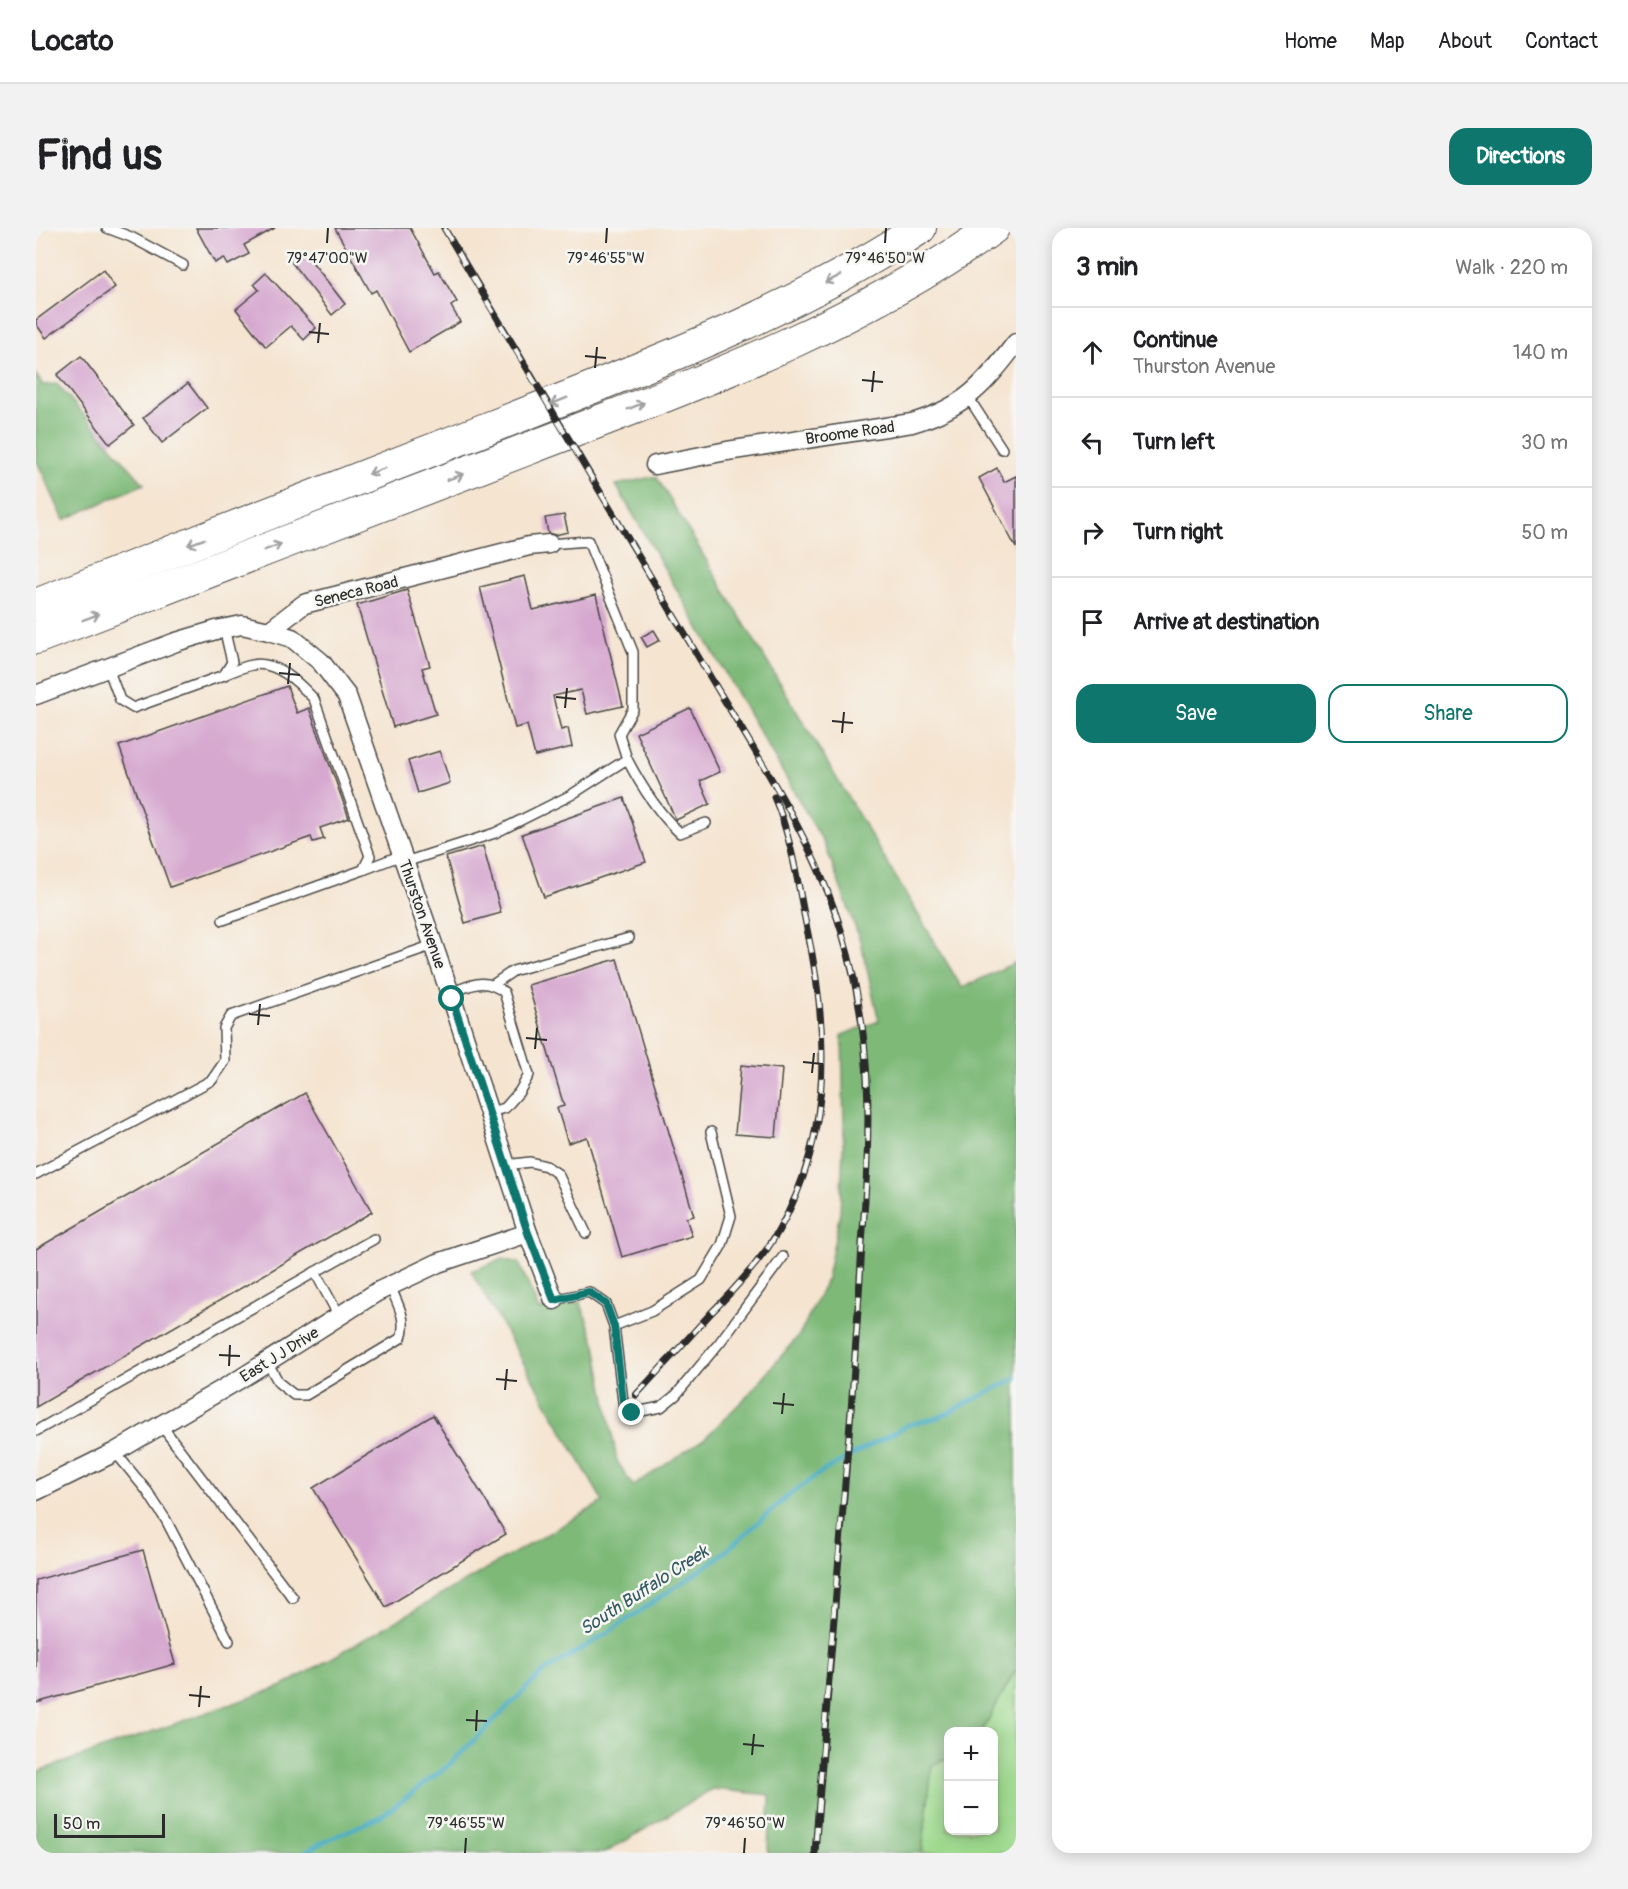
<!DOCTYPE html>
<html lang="en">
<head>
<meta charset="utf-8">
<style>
	body { margin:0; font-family:Pangolin,sans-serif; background:#f2f2f2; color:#202124 }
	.controls { position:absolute; right:18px; bottom:18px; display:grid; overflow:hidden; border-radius:12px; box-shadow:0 3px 15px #0003 }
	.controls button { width:54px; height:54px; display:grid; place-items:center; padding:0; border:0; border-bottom:2px solid #e0e0e0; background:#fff; color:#202124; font:30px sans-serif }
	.scale { position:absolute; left:18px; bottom:15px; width:111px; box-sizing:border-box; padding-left:6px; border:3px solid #2b2b2b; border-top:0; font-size:16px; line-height:21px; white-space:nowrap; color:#2b2b2b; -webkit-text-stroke:4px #f6f6f2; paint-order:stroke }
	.stop { position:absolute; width:18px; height:18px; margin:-14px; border:4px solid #0f766e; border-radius:50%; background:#fff }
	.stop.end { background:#0f766e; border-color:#fff; box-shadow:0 2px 6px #0008 }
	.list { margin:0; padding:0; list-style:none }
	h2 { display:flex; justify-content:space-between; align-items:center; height:78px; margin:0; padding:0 24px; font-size:26px }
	h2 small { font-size:20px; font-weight:400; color:#757577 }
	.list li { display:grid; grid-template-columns:39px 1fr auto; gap:18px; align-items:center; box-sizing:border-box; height:90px; padding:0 24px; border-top:2px solid #e0e0e0 }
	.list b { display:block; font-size:22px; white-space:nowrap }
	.list p { margin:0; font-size:20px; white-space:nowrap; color:#757577 }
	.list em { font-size:20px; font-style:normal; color:#757577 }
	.actions { display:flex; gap:12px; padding:18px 24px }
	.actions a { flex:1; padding:14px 0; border:2px solid #0f766e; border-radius:18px; text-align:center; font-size:21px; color:#0f766e }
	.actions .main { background:#0f766e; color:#fff }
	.icon { flex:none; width:33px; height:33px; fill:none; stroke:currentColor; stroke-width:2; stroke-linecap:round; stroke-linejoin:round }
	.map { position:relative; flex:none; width:980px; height:1625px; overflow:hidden; border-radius:18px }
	header { display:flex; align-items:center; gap:36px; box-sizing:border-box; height:84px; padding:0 30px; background:#fff; border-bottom:2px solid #e0e0e0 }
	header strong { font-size:28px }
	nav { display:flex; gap:33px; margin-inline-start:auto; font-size:21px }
	.intro { display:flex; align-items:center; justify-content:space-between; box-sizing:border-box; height:144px; padding:0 36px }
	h1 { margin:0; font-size:42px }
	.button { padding:15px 27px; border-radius:18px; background:#0f766e; color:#fff; font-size:21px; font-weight:700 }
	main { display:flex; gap:36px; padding:0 36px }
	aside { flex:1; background:#fff; border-radius:18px; box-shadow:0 3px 15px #0003 }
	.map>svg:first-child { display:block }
	.green { fill:#9dd98d; stroke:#64825c; stroke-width:1.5 }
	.forest { fill:#7eb978; stroke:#547252; stroke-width:1.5 }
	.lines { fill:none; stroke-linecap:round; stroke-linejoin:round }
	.stream { stroke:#45acc5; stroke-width:4.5 }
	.building { fill:#d6a7cf }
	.lane-casing { stroke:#494744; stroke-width:12 }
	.street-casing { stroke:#494744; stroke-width:21 }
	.highway-casing { stroke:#494744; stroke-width:34 }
	.lane { stroke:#fff; stroke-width:9 }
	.street { stroke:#fff; stroke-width:18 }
	.highway { stroke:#fff; stroke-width:32 }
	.rail-casing { stroke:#2b2b2b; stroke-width:7 }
	.rail { stroke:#f6f6f2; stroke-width:4.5; stroke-dasharray:14; stroke-linecap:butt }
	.oneway { stroke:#a0a0a0 }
	.route { stroke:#0f766e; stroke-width:8 }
	.ticks { fill:none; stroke:#2b2b2b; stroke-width:2 }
	.labels { text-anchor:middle; stroke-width:5; stroke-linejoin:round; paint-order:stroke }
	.street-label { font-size:16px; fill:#2b2b2b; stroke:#f6f6f2 }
	.water-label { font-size:18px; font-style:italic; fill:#345861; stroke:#f6f6f2 }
	.ticks-label { font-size:15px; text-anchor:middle; fill:#2b2b2b; stroke:#f6f6f2; stroke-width:5; stroke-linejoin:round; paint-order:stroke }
</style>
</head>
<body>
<header>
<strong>Locato</strong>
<nav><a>Home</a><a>Map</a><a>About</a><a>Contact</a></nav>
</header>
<div class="intro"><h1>Find us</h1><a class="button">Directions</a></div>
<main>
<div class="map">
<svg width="980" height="1625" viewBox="0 0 980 1625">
	<rect width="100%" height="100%" fill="#f6f6f2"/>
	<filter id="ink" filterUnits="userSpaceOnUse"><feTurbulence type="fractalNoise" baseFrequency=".0167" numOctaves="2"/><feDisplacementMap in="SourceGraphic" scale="12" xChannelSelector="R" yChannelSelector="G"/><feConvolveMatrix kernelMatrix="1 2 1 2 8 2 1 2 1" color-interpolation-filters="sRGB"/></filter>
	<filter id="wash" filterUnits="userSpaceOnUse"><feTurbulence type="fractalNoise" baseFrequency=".008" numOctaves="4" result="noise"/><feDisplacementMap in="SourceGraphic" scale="24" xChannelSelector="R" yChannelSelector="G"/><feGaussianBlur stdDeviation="1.35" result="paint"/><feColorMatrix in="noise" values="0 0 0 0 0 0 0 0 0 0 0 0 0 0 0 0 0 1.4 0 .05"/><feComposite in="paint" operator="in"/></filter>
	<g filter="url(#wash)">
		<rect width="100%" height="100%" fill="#f5e4d0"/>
		<polygon class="green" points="980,1441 980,1625 886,1625 896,1537 912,1531 912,1602 957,1602 957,1504 946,1503"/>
		<g class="forest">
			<polygon points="0,147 7,157 21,156 108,256 28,292 0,231"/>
			<polygon points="620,248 926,760 980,734 980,1441 946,1503 912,1504 912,1531 896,1537 886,1625 732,1625 734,1567 676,1561 569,1625 0,1625 0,1544 247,1458 567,1274 435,1043 467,1031 483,1035 503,1082 544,1073 560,1117 581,1233 597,1258 669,1210 712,1167 764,1106 791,1050 804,984 808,899 806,807 843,793 825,715 789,617 580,257"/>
		</g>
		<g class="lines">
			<polyline class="stream" points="269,1625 287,1614 344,1589 412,1538 506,1445 570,1406 682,1330 753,1267 789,1242 872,1197 904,1189 980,1150"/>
		</g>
		<g id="blocks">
			<g class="building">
				<polygon points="160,0 239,0 208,17 213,26 192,37 188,30 179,35"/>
				<polygon points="299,0 374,0 399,45 403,43 421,74 415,78 424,94 373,124 340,62 335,65"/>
				<polygon points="269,25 309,76 296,87 256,35"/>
				<polygon points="67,42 79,59 10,110 0,96 0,92"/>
				<polygon points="230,45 280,100 268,112 255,98 230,119 200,81 223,62 218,56"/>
				<polygon points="45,128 98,197 74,216 21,147"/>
				<polygon points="152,155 171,180 126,215 107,190"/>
				<polygon points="961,240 968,254 980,248 980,320 943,250"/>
				<polygon points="528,287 532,304 519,307 512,305 509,290"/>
				<polygon points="489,348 497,382 560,367 587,478 551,486 545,462 517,468 525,502 532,500 536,519 499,528 491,497 479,500 444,359"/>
				<polygon points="371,362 394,438 386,440 400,486 357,499 321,377"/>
				<polygon points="618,402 624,412 611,419 605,409"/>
				<polygon points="251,458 261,485 273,480 313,590 284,600 288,611 277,614 275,609 134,659 83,518"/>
				<polygon points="654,480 684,544 664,553 674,576 640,592 600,505"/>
				<polygon points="404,523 414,555 382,565 372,533"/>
				<polygon points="588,570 610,634 508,669 486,606"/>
				<polygon points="447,618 465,685 429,695 410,629"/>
				<polygon points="581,731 658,988 650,990 656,1008 586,1029 551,909 532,915 521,880 528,878 492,757"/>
				<polygon points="705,837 746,841 740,909 699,906"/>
				<polygon points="269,865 336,984 0,1179 0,1021"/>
				<polygon points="397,1187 470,1306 350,1379 277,1260"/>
				<polygon points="107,1322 139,1436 0,1475 0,1352"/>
			</g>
		</g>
	</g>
	<g filter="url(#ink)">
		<use href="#blocks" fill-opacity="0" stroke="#494744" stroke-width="1.5"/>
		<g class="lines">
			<defs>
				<g id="lane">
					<polyline points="71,0 95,9 147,37"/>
					<polyline points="932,169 966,221"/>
					<polyline points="72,440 84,472 97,480 188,447 196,434 188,400"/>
					<path d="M591 531C605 558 621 584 644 605L670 595"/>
					<polyline points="369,634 459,605 535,567 591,531 583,506 597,481 597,424 552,313 513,316"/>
					<polyline points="327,642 366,627"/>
					<path d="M187 692 327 642 334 628 278 471C263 455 240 432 216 437 207 439 197 443 188 447"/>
					<polyline points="458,756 477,743 593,710"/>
					<path d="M414 765C436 757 448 749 468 764L493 847 483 864 469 880 453 884"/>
					<polyline points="470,937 494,934 510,938 522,946 550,1005"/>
					<polyline points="0,946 176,852 189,833 188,800 195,788 397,717"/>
					<polyline points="279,1044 338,1011"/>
					<polyline points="518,1072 553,1064 570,1076 578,1098 616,1083 665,1052 686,1017 695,988 675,904"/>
					<polyline points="578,1098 588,1182 596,1185 625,1179 640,1167 684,1114 747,1029"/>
					<path d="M231 1134 243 1155 258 1167H270L365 1110C372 1092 361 1075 354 1058"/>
					<polyline points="125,1197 257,1370"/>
					<polyline points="0,1203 279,1044 303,1088"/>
					<polyline points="79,1224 111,1263 130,1292 193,1413"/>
				</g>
				<g id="street">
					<path d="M619 237 691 223 876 195C929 179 947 158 980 115"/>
					<polyline points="233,403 268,376 493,318 513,316"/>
					<polyline points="0,467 140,414 180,402 206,397 233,403 256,410 285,434 311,468 416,771 492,1005 518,1072"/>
					<polyline points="0,1263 79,1224 125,1197 204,1151 341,1064 402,1035 492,1005"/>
				</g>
				<g id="highway">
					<path d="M0 377C152 317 303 258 455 199 601 142 752 87 884 0"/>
					<path d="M0 410C165 347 329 283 494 220 652 159 818 100 957 0"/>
				</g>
			</defs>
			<use href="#lane" class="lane-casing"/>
			<use href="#street" class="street-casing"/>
			<use href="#highway" class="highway-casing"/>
			<use href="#lane" class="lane"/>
			<use href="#street" class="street"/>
			<use href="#highway" class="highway"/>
			<defs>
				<g id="rail">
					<path d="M408 0C493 146 580 290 666 435 717 522 777 608 806 705 839 814 834 906 826 1016 823 1072 819 1127 815 1182 802 1329 790 1477 779 1625"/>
					<path d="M600 1167C625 1140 650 1113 674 1086 694 1066 714 1044 731 1021 796 925 795 810 771 701 762 658 756 610 738 569"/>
				</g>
			</defs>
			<use href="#rail" class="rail-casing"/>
			<use href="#rail" class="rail"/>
		</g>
		<defs><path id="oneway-shaft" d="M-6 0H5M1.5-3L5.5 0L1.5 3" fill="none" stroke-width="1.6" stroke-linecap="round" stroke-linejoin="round" transform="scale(1.5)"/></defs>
		<g class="oneway">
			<use href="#oneway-shaft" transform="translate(797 51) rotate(153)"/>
			<use href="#oneway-shaft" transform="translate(523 173) rotate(158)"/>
			<use href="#oneway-shaft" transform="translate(600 178) rotate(-22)"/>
			<use href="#oneway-shaft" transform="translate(341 243) rotate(159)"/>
			<use href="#oneway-shaft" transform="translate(419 249) rotate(-21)"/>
			<use href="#oneway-shaft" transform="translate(160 314) rotate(159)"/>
			<use href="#oneway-shaft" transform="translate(237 319) rotate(-21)"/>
			<use href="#oneway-shaft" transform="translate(55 389) rotate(-21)"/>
		</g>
	</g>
	<g class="lines" filter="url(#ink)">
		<polyline class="route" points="416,771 492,1005 518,1072 553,1064 570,1076 578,1098 588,1182 596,1185"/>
	</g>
	<path class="ticks" d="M291 15 292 0M570 15 571 0M849 15 850 0M273 104 293 106M282 115 284 95M549 128 570 130M559 140 561 119M826 152 847 154M836 164 838 143M243 445 264 447M252 456 254 435M520 469 540 471M529 480 531 460M796 493 817 495M806 505 808 484M213 786 234 788M222 797 224 776M490 810 511 812M499 821 501 800M767 834 787 836M776 845 778 825M183 1127 204 1128M193 1138 194 1117M460 1151 481 1153M469 1162 471 1141M737 1175 758 1177M746 1186 748 1165M153 1467 174 1469M163 1479 165 1458M430 1492 451 1493M440 1503 441 1482M707 1516 728 1518M716 1527 718 1506M429 1625 430 1610M708 1625 709 1610"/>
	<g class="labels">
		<g class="street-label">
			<text transform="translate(814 204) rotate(-8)" y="6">Broome Road</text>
			<text transform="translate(320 363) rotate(-14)" y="6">Seneca Road</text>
			<text transform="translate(387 686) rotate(71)" y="6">Thurston Avenue</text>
			<text transform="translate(243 1126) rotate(-32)" y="6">East J J Drive</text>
		</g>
		<g class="water-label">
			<text transform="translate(608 1362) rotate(-33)" y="6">South Buffalo Creek</text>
		</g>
	</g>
	<g class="ticks-label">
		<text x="291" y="35">79°47'00"W</text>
		<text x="570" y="35">79°46'55"W</text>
		<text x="849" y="35">79°46'50"W</text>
		<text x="430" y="1600">79°46'55"W</text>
		<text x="709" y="1600">79°46'50"W</text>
	</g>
</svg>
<div class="controls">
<button>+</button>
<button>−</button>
</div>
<div class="scale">50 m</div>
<div class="stop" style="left:416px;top:771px"></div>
<div class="stop end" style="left:596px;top:1185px"></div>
</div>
<aside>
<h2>3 min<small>Walk · 220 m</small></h2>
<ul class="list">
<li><svg class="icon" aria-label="ahead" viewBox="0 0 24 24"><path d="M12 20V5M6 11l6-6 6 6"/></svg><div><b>Continue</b><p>Thurston Avenue</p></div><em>140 m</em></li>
<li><svg class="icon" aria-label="left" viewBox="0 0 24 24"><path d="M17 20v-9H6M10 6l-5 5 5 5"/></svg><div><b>Turn left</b></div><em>30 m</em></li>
<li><svg class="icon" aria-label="right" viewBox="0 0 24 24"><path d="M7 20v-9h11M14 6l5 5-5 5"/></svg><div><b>Turn right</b></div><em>50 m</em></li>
<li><svg class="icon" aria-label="arrive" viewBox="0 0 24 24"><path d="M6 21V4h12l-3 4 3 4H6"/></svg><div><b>Arrive at destination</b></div></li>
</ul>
<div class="actions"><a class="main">Save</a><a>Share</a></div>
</aside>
</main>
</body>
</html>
